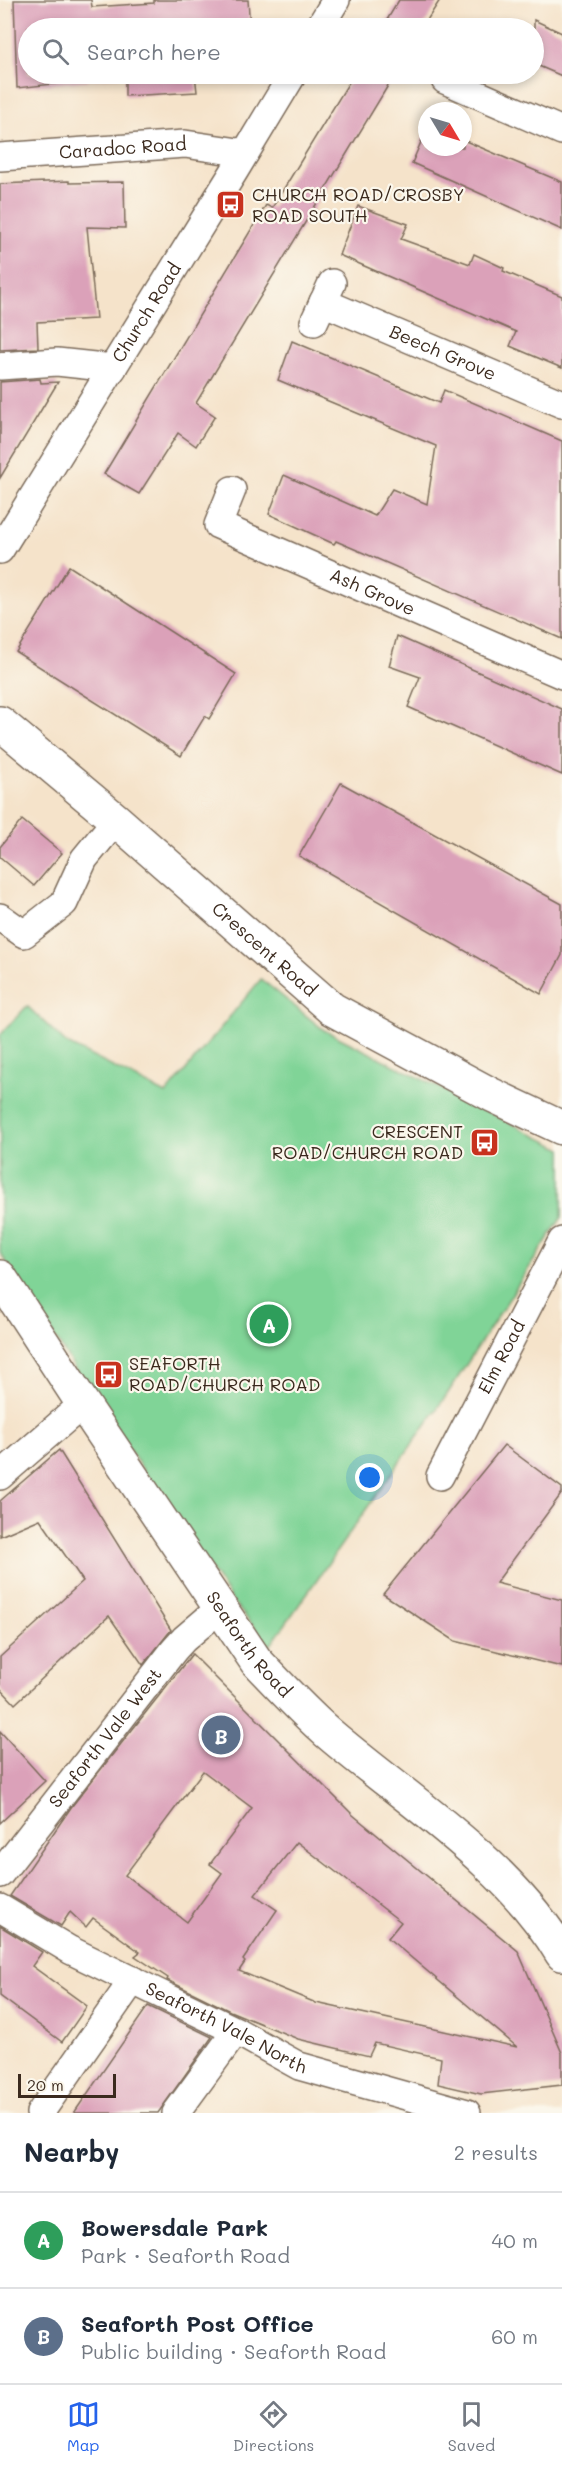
<!DOCTYPE html>
<html lang="en">
<head>
<meta charset="utf-8">
<style>
	body { margin:0; font-family:Mali,sans-serif; background:#f2f2f3; color:#1f2937 }
	.compass { position:absolute; left:418px; top:102px; width:54px; height:54px; border-radius:50%; background:#fff; box-shadow:0 3px 9px #0003; rotate:128deg }
	.scale { position:absolute; left:18px; bottom:15px; width:98px; box-sizing:border-box; padding-left:6px; border:3px solid #3b2a1e; border-top:0; font-size:16px; line-height:21px; white-space:nowrap; color:#3b2a1e; -webkit-text-stroke:4px #fbf7ec; paint-order:stroke }
	.you { position:absolute; left:370px; top:1478px; width:21px; height:21px; margin:-15px; border:4px solid #fff; border-radius:50%; background:#1a73e8; box-shadow:0 0 0 9px #1a73e833 }
	.badge { display:grid; place-items:center; width:39px; height:39px; border-radius:50%; background:#2563eb; color:#fff; font-size:20px; font-weight:700 }
	.pin { position:absolute; translate:-50% -50%; border:3px solid #fff; box-shadow:0 2px 6px #0006 }
	.list { margin:0; padding:0; list-style:none }
	h2 { display:flex; justify-content:space-between; align-items:center; height:78px; margin:0; padding:0 24px; font-size:26px }
	h2 small { font-size:20px; font-weight:400; color:#747a83 }
	.list li { display:grid; grid-template-columns:39px 1fr auto; gap:18px; align-items:center; box-sizing:border-box; height:96px; padding:0 24px; border-top:2px solid #e0e1e3 }
	.list b { display:block; font-size:22px; white-space:nowrap }
	.list p { margin:0; font-size:20px; white-space:nowrap; color:#747a83 }
	.list em { font-size:20px; font-style:normal; color:#747a83 }
	.icon { flex:none; width:33px; height:33px; fill:none; stroke:currentColor; stroke-width:2; stroke-linecap:round; stroke-linejoin:round }
	.map { position:relative; flex:none; width:562px; height:2113px; overflow:hidden }
	.search { position:absolute; background:#fff; box-shadow:0 3px 9px #0003; left:18px; right:18px; top:18px; height:66px; display:flex; align-items:center; gap:15px; box-sizing:border-box; padding:0 21px; border-radius:33px; color:#747a83; font-size:22px }
	.sheet { height:270px; background:#fff }
	nav { display:flex; justify-content:space-around; align-items:center; box-sizing:border-box; height:84px; border-top:2px solid #e0e1e3; background:#fff; font-size:16px; color:#747a83 }
	nav a { display:grid; justify-items:center; gap:3px }
	nav .on { color:#2563eb }
	.map>svg:first-child { display:block }
	.green { fill:#80d497; stroke:#5e7f5a; stroke-width:1.5 }
	.building { fill:#dba1b9; fill-rule:evenodd }
	.lines { fill:none; stroke-linecap:round; stroke-linejoin:round }
	.street-casing { stroke:#7c6b5a; stroke-width:30 }
	.secondary-casing { stroke:#7c6b5a; stroke-width:36 }
	.street { stroke:#fff; stroke-width:27 }
	.secondary { stroke:#fff; stroke-width:33 }
	.labels { text-anchor:middle; stroke-width:4.5; stroke-linejoin:round; paint-order:stroke }
	.street-label { font-size:18px; fill:#3b2a1e; stroke:#fbf7ec }
	.poi-label { font-size:18px; fill:#3b2a1e; stroke:#fbf7ec; text-anchor:start }
</style>
</head>
<body>
<div class="map">
<svg width="562" height="2113" viewBox="0 0 562 2113">
	<rect width="100%" height="100%" fill="#fbf7ec"/>
	<filter id="ink" filterUnits="userSpaceOnUse"><feTurbulence type="fractalNoise" baseFrequency=".0167" numOctaves="2"/><feDisplacementMap in="SourceGraphic" scale="12" xChannelSelector="R" yChannelSelector="G"/><feConvolveMatrix kernelMatrix="1 2 1 2 8 2 1 2 1" color-interpolation-filters="sRGB"/></filter>
	<filter id="wash" filterUnits="userSpaceOnUse"><feTurbulence type="fractalNoise" baseFrequency=".008" numOctaves="4" result="noise"/><feDisplacementMap in="SourceGraphic" scale="24" xChannelSelector="R" yChannelSelector="G"/><feGaussianBlur stdDeviation="1.35" result="paint"/><feColorMatrix in="noise" values="0 0 0 0 0 0 0 0 0 0 0 0 0 0 0 0 0 1.4 0 .05"/><feComposite in="paint" operator="in"/></filter>
	<g filter="url(#wash)">
		<rect width="100%" height="100%" fill="#f5e3ca"/>
		<polygon class="green" points="261,979 324,1030 562,1149 562,1217 446,1396 270,1646 233,1602 94,1398 0,1253 0,1035 27,1006 67,1044 166,1094"/>
		<g id="blocks">
			<g class="building">
				<polygon points="14,0 91,0 92,7 154,3 154,0 248,0 250,28 28,28 28,74 195,74 197,92 125,96 125,76 17,88"/>
				<polygon points="399,0 440,0 422,28 382,28"/>
				<polygon points="534,20 562,33 562,76 534,64"/>
				<polygon points="354,74 395,74 196,403 215,416 196,446 178,433 139,494 104,474 266,205 272,208"/>
				<polygon points="427,128 427,147 463,147 463,140 562,182 562,230 412,163"/>
				<polygon points="69,181 69,183 124,182 125,228 87,227 96,319 37,322 38,348 0,350 0,184"/>
				<polygon points="358,206 408,224 401,239 470,264 474,254 504,268 503,271 562,296 562,368 510,346 516,332 339,255"/>
				<polygon points="292,341 439,403 444,390 562,441 562,639 336,541 334,544 269,514 284,475 375,516 392,489 427,504 436,446 278,380"/>
				<polygon points="40,379 41,383 58,382 0,478 0,382"/>
				<polygon points="69,566 236,674 209,719 205,716 181,756 16,652"/>
				<polygon points="397,636 562,709 562,775 408,707 420,677 389,666"/>
				<polygon points="341,783 562,904 562,955 541,994 299,856"/>
				<polygon points="22,820 62,853 34,886 0,857 0,847"/>
				<polygon points="504,1445 562,1488 562,1493 496,1583 562,1600 562,1667 455,1641 383,1594"/>
				<polygon points="59,1450 171,1630 143,1665 109,1616 15,1704 0,1688 0,1657 83,1581 40,1519 0,1536 0,1501"/>
				<path d="M192 1654 353 1815 518 1951 562 2053V2085L481 2094 438 2084 441 2058 375 2043 369 2056 298 2039 230 2011 167 1980 168 1978 135 1956 140 1952 93 1918 86 1927 70 1912 61 1926 10 1896 72 1806ZM203 1771 252 1808 210 1864 222 1873 187 1922 125 1875ZM297 1842 401 1922 388 1938 517 2047 316 2003 239 1971 245 1962 243 1960 277 1910 255 1895Z"/>
				<polygon points="0,1731 45,1781 0,1823"/>
				<polygon points="0,1926 42,1952 32,1966 87,2006 62,2042 0,1996"/>
				<polygon points="148,2006 212,2037 158,2113 74,2113"/>
			</g>
		</g>
	</g>
	<g filter="url(#ink)">
		<use href="#blocks" fill-opacity="0" stroke="#7c6b5a" stroke-width="1.5"/>
		<g class="lines">
			<defs>
				<g id="street">
					<polyline points="319,28 336,0"/>
					<polyline points="445,80 562,131"/>
					<path id="s1" d="M0 157 185 144 245 153"/>
					<path id="s2" d="M323 302 562 404"/>
					<polyline points="314,322 332,283"/>
					<polyline points="0,366 57,362 113,368"/>
					<path id="s3" d="M232 490 218 525 562 675"/>
					<path id="s4" d="M0 550 235 170 293 74"/>
					<polyline points="0,917 24,934 64,903 84,859 116,820"/>
					<polyline points="0,1476 83,1404"/>
					<path id="s5" d="M440 1476 562 1241"/>
					<path id="s6" d="M0 1874 174 1650 184 1639 219 1609"/>
					<path id="s7" d="M0 1908 70 1950 236 2031 299 2066 467 2113"/>
					<polyline points="40,2113 133,1980"/>
					<polyline points="176,2113 236,2031"/>
				</g>
				<g id="secondary">
					<path id="s8" d="M0 723 116 820 332 1009 492 1095 562 1128"/>
					<path id="s9" d="M0 1277 83 1404 256 1661C279 1685 302 1710 327 1732 406 1800 508 1862 562 1954"/>
				</g>
			</defs>
			<use href="#street" class="street-casing"/>
			<use href="#secondary" class="secondary-casing"/>
			<use href="#street" class="street"/>
			<use href="#secondary" class="secondary"/>
		</g>
	</g>
	<defs>
		<symbol id="bus-square" viewBox="-11 -11 22 22"><rect x="-9" y="-9" width="18" height="18" rx="4" fill="#c8321e" stroke="#fbf7ec"/><path d="M-5-6H5V4H4V6H2V4H-2V6H-4V4H-5ZM-3.5-4V0h7V-4ZM-3.5 1.2v1.5H-2V1.2ZM2 1.2v1.5H3.5V1.2Z" fill="#fff"/></symbol>
	</defs>
	<g fill-rule="evenodd">
		<use href="#bus-square" x="214" y="188" width="33" height="33"/>
		<use href="#bus-square" x="468" y="1126" width="33" height="33"/>
		<use href="#bus-square" x="92" y="1358" width="33" height="33"/>
	</g>
	<g class="labels">
		<g class="street-label">
			<text dy="6" stroke="none"><textPath href="#s1" startOffset="123">Caradoc Road</textPath></text>
			<text dy="6" stroke="none"><textPath href="#s4" startOffset="279">Church Road</textPath></text>
			<text dy="6" stroke="none"><textPath href="#s2" startOffset="130">Beech Grove</textPath></text>
			<text dy="6" stroke="none"><textPath href="#s3" startOffset="206">Ash Grove</textPath></text>
			<text dy="6" stroke="none"><textPath href="#s8" startOffset="348">Crescent Road</textPath></text>
			<text dy="6" stroke="none"><textPath href="#s5" startOffset="134">Elm Road</textPath></text>
			<text dy="6" stroke="none"><textPath href="#s9" startOffset="444">Seaforth Road</textPath></text>
			<text dy="6" stroke="none"><textPath href="#s6" startOffset="172">Seaforth Vale West</textPath></text>
			<text dy="6" stroke="none"><textPath href="#s7" startOffset="256">Seaforth Vale North</textPath></text>
		</g>
		<g class="poi-label">
			<text x="252" y="201">CHURCH ROAD/CROSBY<tspan x="252" dy="21">ROAD SOUTH</tspan></text>
			<text x="463" y="1138" text-anchor="end">CRESCENT<tspan x="463" dy="21">ROAD/CHURCH ROAD</tspan></text>
			<text x="129" y="1370">SEAFORTH<tspan x="129" dy="21">ROAD/CHURCH ROAD</tspan></text>
		</g>
	</g>
</svg>
<svg class="compass" viewBox="-18 -18 36 36"><path d="M0-13l5 13h-10z" fill="#e53935"/><path d="M0 13l5-13h-10z" fill="#747a83"/></svg>
<div class="scale">20 m</div>
<div class="you"></div>
<div class="pin badge" style="left:269px;top:1324px;background:#2e9e5b">A</div>
<div class="pin badge" style="left:221px;top:1735px;background:#5c6f8a">B</div>
<div class="search"><svg class="icon" aria-label="search" viewBox="0 0 24 24"><circle cx="10" cy="10" r="6"/><path d="M15 15l6 6"/></svg>Search here</div>
</div>
<section class="sheet">
<h2>Nearby<small>2 results</small></h2>
<ul class="list">
<li><span class="badge" style="background:#2e9e5b">A</span><div><b>Bowersdale Park</b><p>Park · Seaforth Road</p></div><em>40 m</em></li>
<li><span class="badge" style="background:#5c6f8a">B</span><div><b>Seaforth Post Office</b><p>Public building · Seaforth Road</p></div><em>60 m</em></li>
</ul>
</section>
<nav>
<a class="on"><svg class="icon" aria-label="map" viewBox="0 0 24 24"><path d="M3 6l6-2 6 2 6-2v14l-6 2-6-2-6 2zM9 4v14M15 6v14"/></svg>Map</a>
<a><svg class="icon" aria-label="directions" viewBox="0 0 24 24"><path d="M12 3l9 9-9 9-9-9zM9 14v-3h6M13 9l2 2-2 2"/></svg>Directions</a>
<a><svg class="icon" aria-label="saved" viewBox="0 0 24 24"><path d="M7 4h10v16l-5-4-5 4z"/></svg>Saved</a>
</nav>
</body>
</html>
